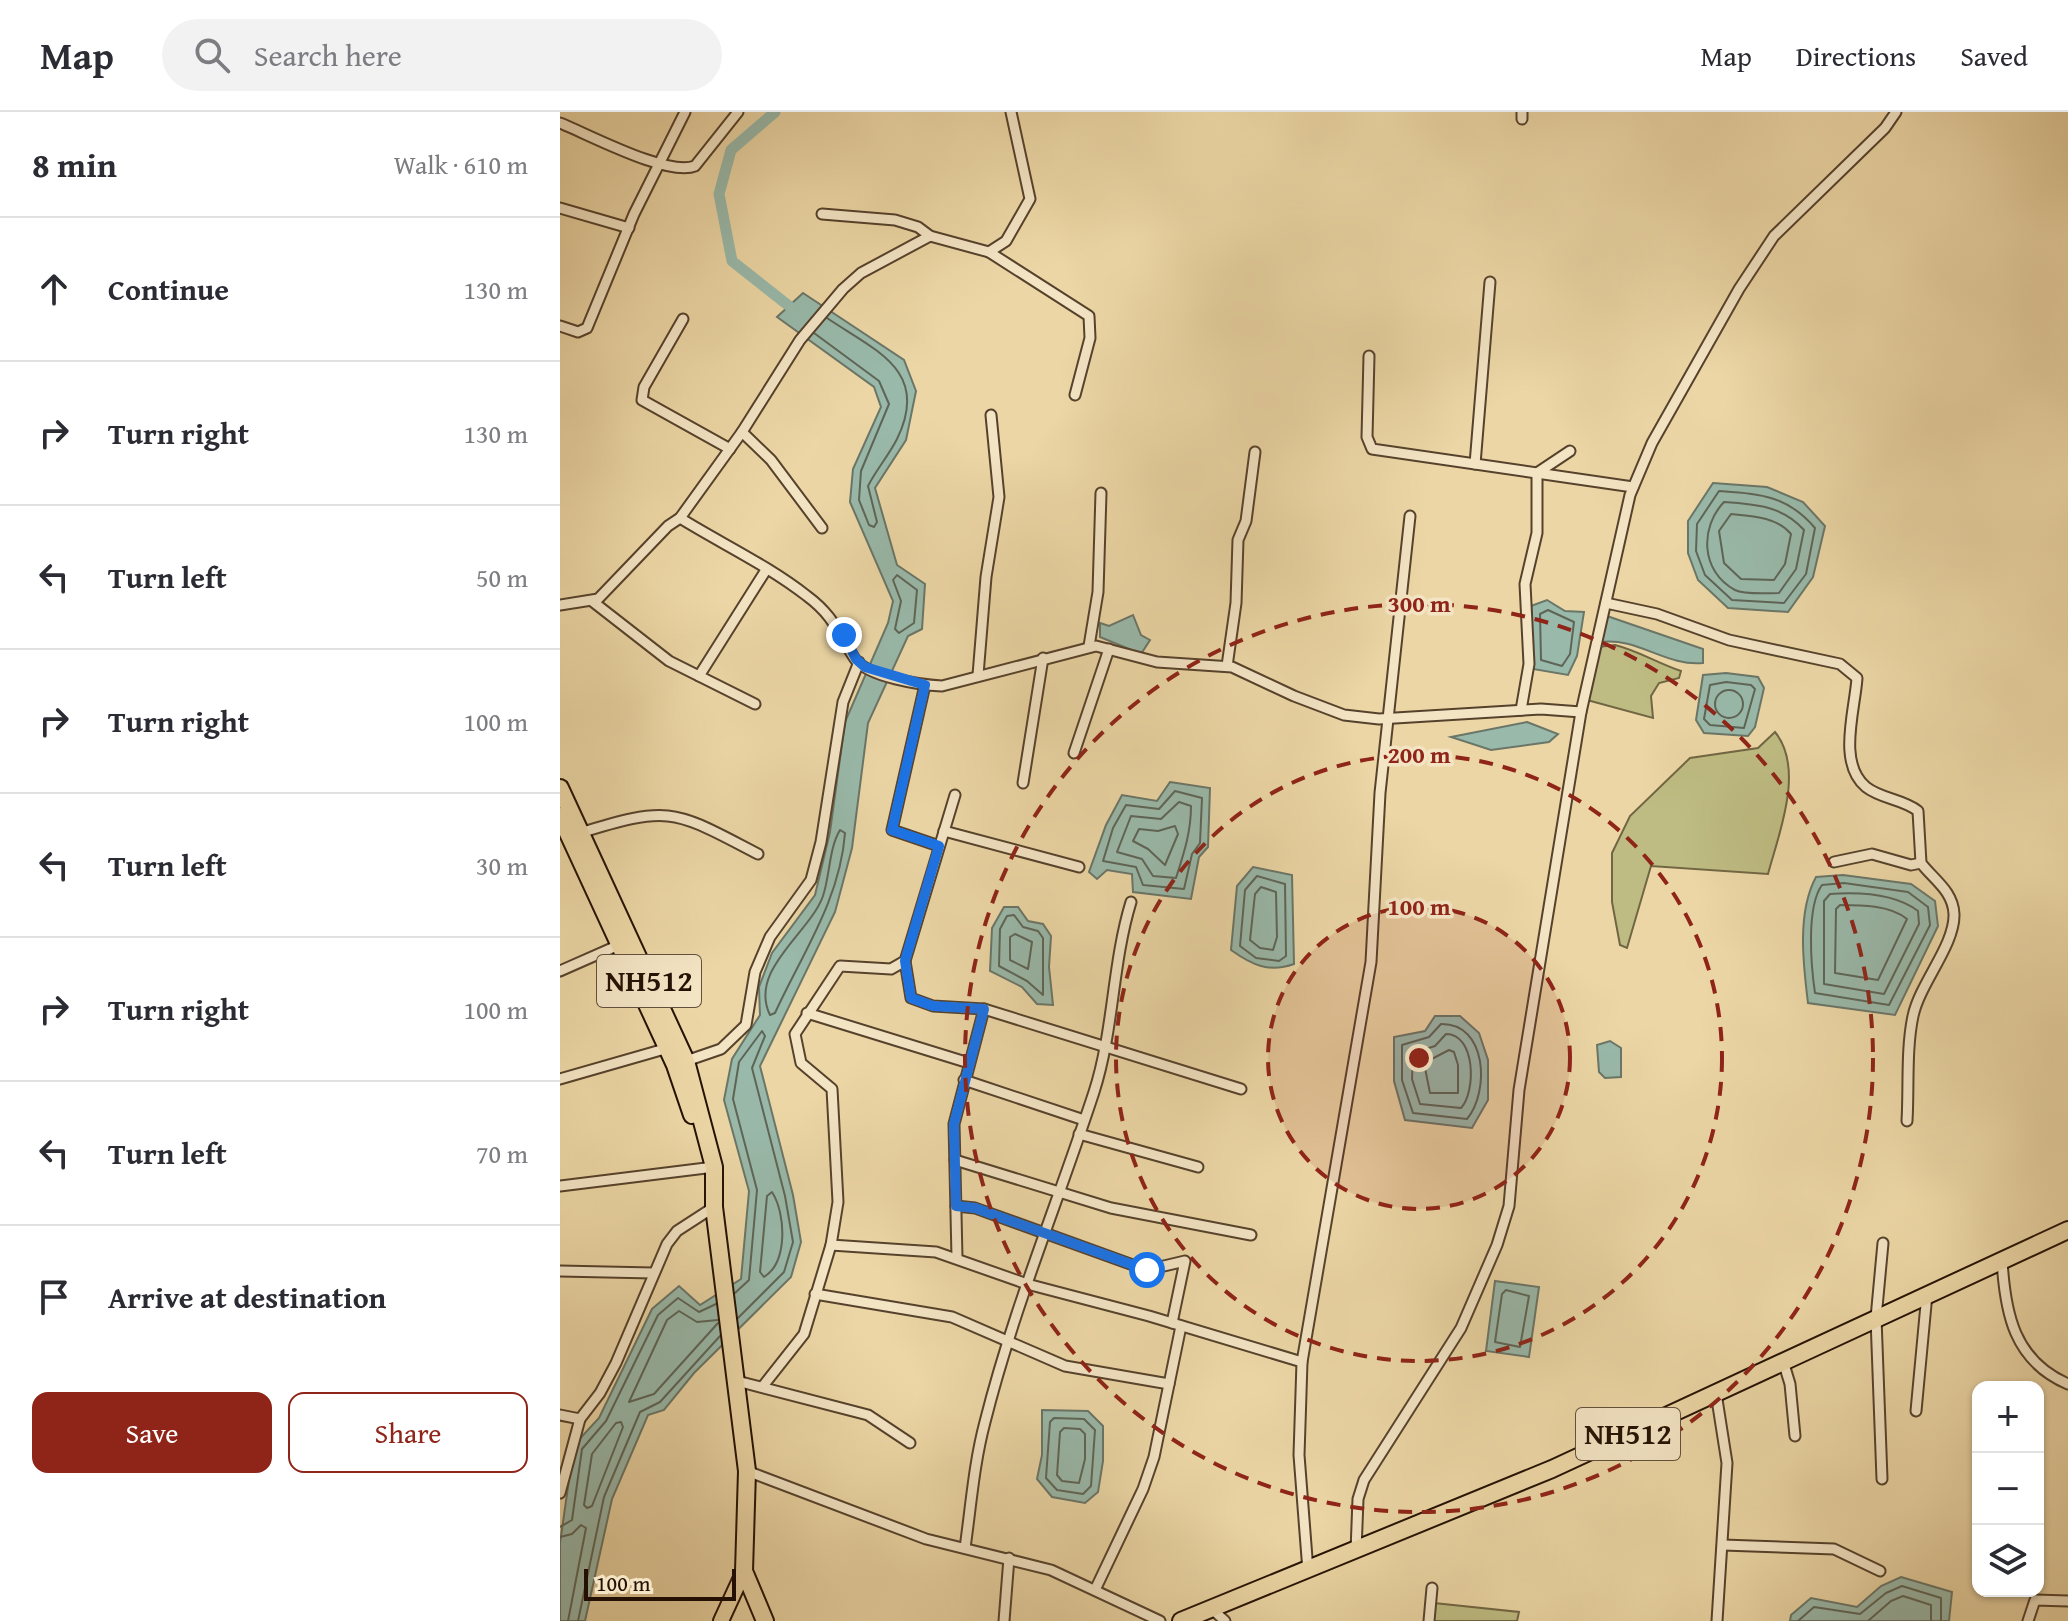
<!DOCTYPE html>
<html lang="en">
<head>
<meta charset="utf-8">
<style>
	body { margin:0; font-family:"Gentium Book Plus",serif; background:#f2f2f3; color:#2b2b33 }
	.controls { position:absolute; right:24px; bottom:24px; display:grid; overflow:hidden; border-radius:16px; box-shadow:0 2px 6px #0004 }
	.controls button { width:72px; height:72px; display:grid; place-items:center; padding:0; border:0; border-bottom:2px solid #e1e1e2; background:#fff; color:#2b2b33; font:40px sans-serif }
	.scale { position:absolute; left:24px; bottom:20px; width:152px; box-sizing:border-box; padding-left:8px; border:4px solid #241104; border-top:0; font-size:22px; line-height:28px; white-space:nowrap; color:#241104; -webkit-text-stroke:6px #f3e4c4; paint-order:stroke }
	.stop { position:absolute; width:24px; height:24px; margin:-18px; border:6px solid #1a73e8; border-radius:50%; background:#fff }
	.stop.end { background:#1a73e8; border-color:#fff; box-shadow:0 2px 8px #0008 }
	.list { margin:0; padding:0; list-style:none }
	h2 { display:flex; justify-content:space-between; align-items:center; height:104px; margin:0; padding:0 32px; font-size:34px }
	h2 small { font-size:26px; font-weight:400; color:#7c7c81 }
	.list li { display:grid; grid-template-columns:52px 1fr auto; gap:24px; align-items:center; box-sizing:border-box; height:144px; padding:0 32px; border-top:2px solid #e1e1e2 }
	.list b { display:block; font-size:30px; white-space:nowrap }
	.list em { font-size:26px; font-style:normal; color:#7c7c81 }
	.actions { display:flex; gap:16px; padding:24px 32px }
	.actions a { flex:1; padding:18px 0; border:2px solid #8f2418; border-radius:16px; text-align:center; font-size:28px; color:#8f2418 }
	.actions .main { background:#8f2418; color:#fff }
	.icon { flex:none; width:44px; height:44px; fill:none; stroke:currentColor; stroke-width:2; stroke-linecap:round; stroke-linejoin:round }
	.map { position:relative; flex:none; width:1508px; height:1509px; overflow:hidden }
	header { display:flex; align-items:center; gap:48px; box-sizing:border-box; height:112px; padding:0 40px; background:#fff; border-bottom:2px solid #e1e1e2 }
	header strong { font-size:38px }
	nav { display:flex; gap:44px; margin-inline-start:auto; font-size:28px }
	.search { width:560px; height:72px; background:#f2f2f3; display:flex; align-items:center; gap:20px; box-sizing:border-box; padding:0 28px; border-radius:44px; color:#7c7c81; font-size:30px }
	main { display:flex }
	aside { flex:1; background:#fff }
	.map>svg:first-child { display:block }
	.green { fill:#bebc82; stroke:#716643; stroke-width:2 }
	.water { fill:#99b9aa; stroke:#6a7668; stroke-width:2 }
	.lines { fill:none; stroke-linecap:round; stroke-linejoin:round }
	.shore { stroke:#5e6557; stroke-width:2 }
	.canal { stroke:#99b9aa; stroke-width:11 }
	.street-casing { stroke:#56422c; stroke-width:13 }
	.primary-casing { stroke:#241104; stroke-width:18 }
	.highway-casing { stroke:#241104; stroke-width:20 }
	.street { stroke:#f3e4c4; stroke-width:9 }
	.primary { stroke:#ecd6a5; stroke-width:14 }
	.highway { stroke:#ecd6a5; stroke-width:16 }
	.route { stroke:#1a73e8; stroke-width:10 }
	.ring { fill:none; stroke:#8f2418; stroke-width:4; stroke-dasharray:14 10 }
	.labels { text-anchor:middle; stroke-width:7; stroke-linejoin:round; paint-order:stroke }
	.shield { fill:#f3e4c4; stroke:#62503e; stroke-width:2 }
	.shield-label { font-size:30px; font-weight:bold; fill:#241104 }
	.centre { fill:#8f2418; stroke:#f3e4c4; stroke-width:4 }
	.ring-label { font-size:24px; text-anchor:middle; font-weight:bold; fill:#8f2418; stroke:#f3e4c4; stroke-width:7; stroke-linejoin:round; paint-order:stroke }
</style>
</head>
<body>
<header>
<strong>Map</strong>
<div class="search"><svg class="icon" aria-label="search" viewBox="0 0 24 24"><circle cx="10" cy="10" r="6"/><path d="M15 15l6 6"/></svg>Search here</div>
<nav><a>Map</a><a>Directions</a><a>Saved</a></nav>
</header>
<main>
<aside>
<h2>8 min<small>Walk · 610 m</small></h2>
<ul class="list">
<li><svg class="icon" aria-label="ahead" viewBox="0 0 24 24"><path d="M12 20V5M6 11l6-6 6 6"/></svg><div><b>Continue</b></div><em>130 m</em></li>
<li><svg class="icon" aria-label="right" viewBox="0 0 24 24"><path d="M7 20v-9h11M14 6l5 5-5 5"/></svg><div><b>Turn right</b></div><em>130 m</em></li>
<li><svg class="icon" aria-label="left" viewBox="0 0 24 24"><path d="M17 20v-9H6M10 6l-5 5 5 5"/></svg><div><b>Turn left</b></div><em>50 m</em></li>
<li><svg class="icon" aria-label="right" viewBox="0 0 24 24"><path d="M7 20v-9h11M14 6l5 5-5 5"/></svg><div><b>Turn right</b></div><em>100 m</em></li>
<li><svg class="icon" aria-label="left" viewBox="0 0 24 24"><path d="M17 20v-9H6M10 6l-5 5 5 5"/></svg><div><b>Turn left</b></div><em>30 m</em></li>
<li><svg class="icon" aria-label="right" viewBox="0 0 24 24"><path d="M7 20v-9h11M14 6l5 5-5 5"/></svg><div><b>Turn right</b></div><em>100 m</em></li>
<li><svg class="icon" aria-label="left" viewBox="0 0 24 24"><path d="M17 20v-9H6M10 6l-5 5 5 5"/></svg><div><b>Turn left</b></div><em>70 m</em></li>
<li><svg class="icon" aria-label="arrive" viewBox="0 0 24 24"><path d="M6 21V4h12l-3 4 3 4H6"/></svg><div><b>Arrive at destination</b></div></li>
</ul>
<div class="actions"><a class="main">Save</a><a>Share</a></div>
</aside>
<div class="map">
<svg width="1508" height="1509" viewBox="0 0 1508 1509">
	<rect width="100%" height="100%" fill="#ecd6a5"/>
	<filter id="stains"><feTurbulence type="fractalNoise" baseFrequency=".0025" numOctaves="4"/><feColorMatrix values="0 0 0 0 .2 0 0 0 0 .09 0 0 0 0 .02 0 0 0 .5 -.17"/></filter>
	<radialGradient id="worn" r=".72"><stop offset=".6" stop-color="#630" stop-opacity="0"/><stop offset="1" stop-color="#630" stop-opacity=".3"/></radialGradient>
	<g class="green">
		<path d="M1055 533C1079 539 1097 551 1121 559L1119 566 1099 571 1091 584 1093 606 1027 588 1038 535Z"/>
		<path d="M1215 620C1245 657 1219 721 1208 762L1091 754 1067 836 1060 833 1052 790V741L1070 704 1130 646 1198 636Z"/>
		<polygon points="874,1491 959,1500 957,1509 871,1509"/>
	</g>
	<g class="water">
		<polygon points="243,181 344,248 356,279 346,328 315,376 337,453 365,472 362,517 348,524 308,611 292,736 275,800 200,954 233,1083 241,1130 231,1165 134,1261 104,1298 88,1303 52,1387 25,1509 0,1509 0,1431 14,1333 39,1306 92,1197 119,1174 140,1193 181,1167 189,1079 164,988 172,947 200,903 199,875 212,841 255,783 270,720 285,610 328,511 333,489 290,390 293,357 321,295 314,275 217,205"/>
		<polygon points="1153,371 1207,375 1243,390 1265,414 1253,465 1228,500 1168,496 1138,468 1128,441 1128,409"/>
		<polygon points="987,488 1005,499 1024,500 1017,544 1008,563 973,557 971,494"/>
		<polygon points="573,503 581,523 590,528 581,542 540,525 540,511 549,514"/>
		<path d="M1047 504 1143 537V551C1107 555 1077 525 1041 530Z"/>
		<polygon points="1166,561 1198,565 1204,576 1195,615 1188,624 1144,621 1136,608 1143,563"/>
		<polygon points="967,610 998,622 989,630 931,638 891,625"/>
		<polygon points="610,670 650,676 648,735 639,745 631,787 573,780 572,762 547,758 537,767 529,760 546,713 562,683 597,689"/>
		<path d="M693 755 732 763 734 852C709 861 692 853 671 838L677 774Z"/>
		<path d="M1283 763 1351 772 1375 789 1378 814 1335 903 1248 891C1243 851 1237 800 1256 765Z"/>
		<polygon points="444,795 458,795 468,809 483,812 491,824 489,855 493,893 477,892 462,875 430,859 432,816"/>
		<polygon points="875,904 900,904 919,921 928,948 928,988 912,1016 845,1008 834,969 834,925 865,919"/>
		<polygon points="1050,929 1061,936 1061,965 1045,966 1039,960 1037,933"/>
		<polygon points="935,1169 979,1175 969,1245 926,1239"/>
		<polygon points="482,1298 528,1299 543,1314 543,1349 538,1380 525,1391 492,1385 477,1367 482,1343"/>
		<polygon points="1341,1465 1392,1480 1389,1509 1230,1509 1231,1503 1251,1486 1297,1495 1321,1474"/>
	</g>
	<g class="lines">
		<g class="shore">
			<path d="M254 221 319 269 329 292 301 359 299 388 309 413 314 415 317 410 308 374C316 358 329 343 337 327 371 258 314 238 267 206"/>
			<path d="M1159 379C1200 382 1227 383 1255 416L1246 462 1224 491 1172 488 1145 463 1136 439 1137 412Z"/>
			<path d="M1164 390C1195 392 1223 394 1244 418L1236 457 1219 481C1208 481 1185 483 1175 478 1140 459 1140 415 1164 390Z"/>
			<path d="M1171 402C1192 404 1217 405 1231 422L1225 452 1214 468 1181 467 1164 451 1159 419Z"/>
			<polygon points="337,463 357,478 354,511 339,521 335,517 341,489 333,468"/>
			<polygon points="988,498 1014,510 1010,542 1002,554 981,548 980,502"/>
			<polygon points="1166,570 1191,573 1195,577 1184,616 1150,613 1144,607 1150,573"/>
			<circle cx="1169" cy="592" r="14"/>
			<polygon points="615,679 642,686 640,731 632,742 624,777 583,773 576,755 543,749 553,716 566,693 599,697"/>
			<path d="M619 690 631 694C631 720 624 741 616 766L593 764 582 747 557 740 571 704 601 707Z"/>
			<polygon points="615,714 618,722 605,753 588,737 573,729 579,717 598,719"/>
			<path d="M280 718 285 721C280 788 242 842 215 901L210 903C188 858 250 821 263 784 270 763 269 736 280 718Z"/>
			<polygon points="697,764 725,772 726,844 719,849 696,846 680,834 685,778"/>
			<path d="M1284 771 1348 780 1368 795 1370 813 1329 893 1255 881C1251 854 1246 795 1262 773Z"/>
			<polygon points="701,775 716,780 717,825 713,838 700,836 690,828 695,782"/>
			<path d="M1270 782C1299 780 1334 781 1358 799L1359 812 1324 882 1264 872V789Z"/>
			<path d="M1280 793C1301 793 1330 793 1347 807L1318 868 1275 861 1276 797Z"/>
			<polygon points="454,803 463,815 478,819 483,826 483,883 467,869 439,854 440,817 447,804"/>
			<polygon points="455,822 472,830 468,857 450,848 450,825"/>
			<path d="M881 912C927 911 930 979 907 1007L853 1001 842 968V933L869 925Z"/>
			<path d="M886 922C916 922 916 980 901 996L860 992 852 967 853 941 875 934Z"/>
			<polygon points="889,938 894,940 898,953 898,981 870,981 864,951"/>
			<path d="M212 1080C226 1102 228 1150 204 1165L200 1160 207 1084Z"/>
			<polygon points="946,1178 969,1184 960,1235 935,1230 942,1182"/>
			<polyline points="175,1181 189,1168 197,1078 173,987 179,950 202,919 205,924 192,956 225,1084 233,1130 224,1160 178,1206"/>
			<polyline points="158,1208 137,1210 119,1199 107,1208 69,1290 94,1282 158,1211"/>
			<polygon points="494,1306 524,1307 535,1318 531,1374 523,1382 497,1378 486,1366 490,1310"/>
			<polygon points="61,1310 63,1315 32,1394 27,1396 24,1393 32,1342 56,1311"/>
			<polygon points="504,1316 520,1317 525,1322 525,1347 519,1371 502,1369 497,1363 500,1320"/>
			<polyline points="0,1415 12,1408 22,1337 46,1309 98,1203 118,1186 139,1200 156,1192"/>
			<polyline points="0,1425 12,1422 21,1413 26,1416 8,1509"/>
			<polyline points="18,1509 44,1385 80,1300 100,1290 160,1224"/>
			<polyline points="1238,1509 1254,1495 1300,1502 1326,1481 1342,1474 1381,1486 1381,1509"/>
			<polyline points="1308,1509 1331,1489 1343,1484 1371,1493 1371,1509"/>
		</g>
		<polyline class="canal" points="215,0 171,38 159,82 172,149 238,201"/>
		<defs>
			<g id="street">
				<polyline points="962,0 962,7"/>
				<path d="M0 11C28 22 108 65 135 54L178 0"/>
				<polyline points="0,96 69,116"/>
				<polyline points="262,102 335,108 358,115 370,124 429,140 446,129 470,87 451,0"/>
				<polyline points="429,140 529,204 530,226 515,283"/>
				<polyline points="123,207 84,275 82,288 170,337"/>
				<polyline points="0,214 18,220 27,216 74,102 125,0"/>
				<polyline points="809,244 807,325 812,337 1073,375"/>
				<polyline points="182,320 211,348 262,416"/>
				<polyline points="915,352 930,170"/>
				<path d="M120 406C162 432 209 454 247 484 274 504 278 521 295 547 308 565 361 573 382 574L536 534 597 550 672 555 734 584 784 603 819 607 981 597 1021 600"/>
				<polyline points="32,489 109,549 195,592"/>
				<path d="M1046 491 1097 502 1169 528 1280 552 1297 566C1295 598 1277 651 1306 675 1321 687 1343 687 1358 699L1361 751C1374 768 1393 779 1394 802 1395 833 1360 871 1353 904 1346 937 1349 976 1347 1009"/>
				<polyline points="0,493 38,487 108,414 120,406 182,320 240,228 283,177 301,161 370,124"/>
				<polyline points="529,534 538,480 541,381"/>
				<polyline points="667,554 676,491 678,428 686,409 695,340"/>
				<polyline points="418,563 426,465 439,385 431,303"/>
				<polyline points="139,564 206,458"/>
				<polyline points="365,573 332,718 379,734"/>
				<polyline points="961,598 969,552 965,472 977,421 977,361 1010,339"/>
				<polyline points="514,641 549,537"/>
				<polyline points="463,671 483,546"/>
				<polyline points="384,719 519,755"/>
				<path d="M20 721C112 692 115 699 198 742"/>
				<polyline points="1274,750 1312,742 1351,753 1361,751"/>
				<polyline points="345,849 351,886 373,894 424,897 681,977"/>
				<polyline points="0,859 59,833"/>
				<polyline points="247,901 409,951"/>
				<polyline points="126,949 161,937 186,913 195,860 210,825 251,768 261,730 283,590 299,550"/>
				<polyline points="0,967 108,936"/>
				<polyline points="404,968 524,1008"/>
				<polyline points="519,1022 638,1055"/>
				<polyline points="395,1048 551,1096 691,1123"/>
				<polyline points="0,1074 146,1056"/>
				<polyline points="396,1094 415,1096 587,1158 625,1149 612,1211"/>
				<polyline points="271,1133 376,1140 467,1172 589,1204 742,1250"/>
				<polyline points="397,1146 394,1012 424,897"/>
				<path d="M1442 1148C1445 1201 1454 1249 1508 1272"/>
				<polyline points="0,1159 93,1161"/>
				<polyline points="255,1182 392,1205 505,1254 609,1272"/>
				<polyline points="1223,1249 1230,1272 1235,1324"/>
				<polyline points="177,1269 308,1303 350,1331"/>
				<polyline points="203,1274 244,1222 271,1133 278,1090 272,977 241,951 235,922 280,854 331,857 345,849 395,683"/>
				<polyline points="1156,1281 1167,1351 1157,1509"/>
				<polyline points="1356,1299 1367,1182"/>
				<polyline points="0,1303 20,1307"/>
				<polyline points="187,1359 366,1427 491,1458 600,1509"/>
				<polyline points="1322,1367 1316,1206 1323,1131"/>
				<polyline points="0,1381 20,1307 40,1281 56,1251 107,1132 117,1119 154,1095"/>
				<polyline points="1163,1433 1274,1437 1320,1459"/>
				<path d="M405 1436C411 1394 414 1351 425 1310 453 1198 498 1090 534 980 554 918 552 852 571 790"/>
				<polyline points="796,1439 798,1387 804,1368 901,1216 937,1133 949,1094 959,978 1021,600 1070,383 1092,331 1179,177 1214,124 1325,16 1336,0"/>
				<polyline points="748,1459 739,1343 742,1250 811,850 820,681 850,404"/>
				<polyline points="535,1478 583,1377 594,1345 621,1214"/>
				<polyline points="652,1497 665,1509"/>
				<polyline points="444,1509 449,1446"/>
				<polyline points="869,1509 872,1476"/>
				<polyline points="1468,1509 1475,1488 1508,1489"/>
			</g>
			<polyline id="primary" points="161,1509 184,1459"/>
			<g id="highway">
				<polyline points="0,676 126,949 154,1055 154,1095 187,1359 184,1459 205,1509"/>
				<polyline points="0,704 115,953 132,1003"/>
				<polyline points="621,1509 992,1357 1508,1118"/>
			</g>
		</defs>
		<use href="#street" class="street-casing"/>
		<use href="#primary" class="primary-casing"/>
		<use href="#highway" class="highway-casing"/>
		<use href="#street" class="street"/>
		<use href="#primary" class="primary"/>
		<use href="#highway" class="highway"/>
	</g>
	<g class="lines">
		<polyline class="route" points="284,523 296,547 305,555 365,573 332,718 379,734 345,849 351,886 373,894 424,897 394,1012 396,1094 415,1096 587,1158"/>
	</g>
	<circle cx="859" cy="946" r="151" fill="#8f2418" fill-opacity=".12"/>
	<g class="ring">
		<circle cx="859" cy="946" r="151"/>
		<circle cx="859" cy="946" r="303"/>
		<circle cx="859" cy="946" r="454"/>
	</g>
	<g class="labels">
		<g class="shield">
			<rect x="37" y="843" width="104" height="52" rx="6"/>
			<rect x="1016" y="1296" width="104" height="52" rx="6"/>
		</g>
		<g class="shield-label">
			<text x="89" y="879">NH512</text>
			<text x="1068" y="1332">NH512</text>
		</g>
	</g>
	<circle cx="859" cy="946" r="12" class="centre"/>
	<g class="ring-label">
		<text x="859" y="500">300 m</text>
		<text x="859" y="651">200 m</text>
		<text x="859" y="803">100 m</text>
	</g>
	<rect width="100%" height="100%" filter="url(#stains)"/>
	<rect width="100%" height="100%" fill="url(#worn)"/>
</svg>
<div class="controls">
<button>+</button>
<button>−</button>
<button><svg class="icon" aria-label="layers" viewBox="0 0 24 24"><path d="M12 4l9 5-9 5-9-5zM3 14l9 5 9-5"/></svg></button>
</div>
<div class="scale">100 m</div>
<div class="stop" style="left:587px;top:1158px"></div>
<div class="stop end" style="left:284px;top:523px"></div>
</div>
</main>
</body>
</html>
